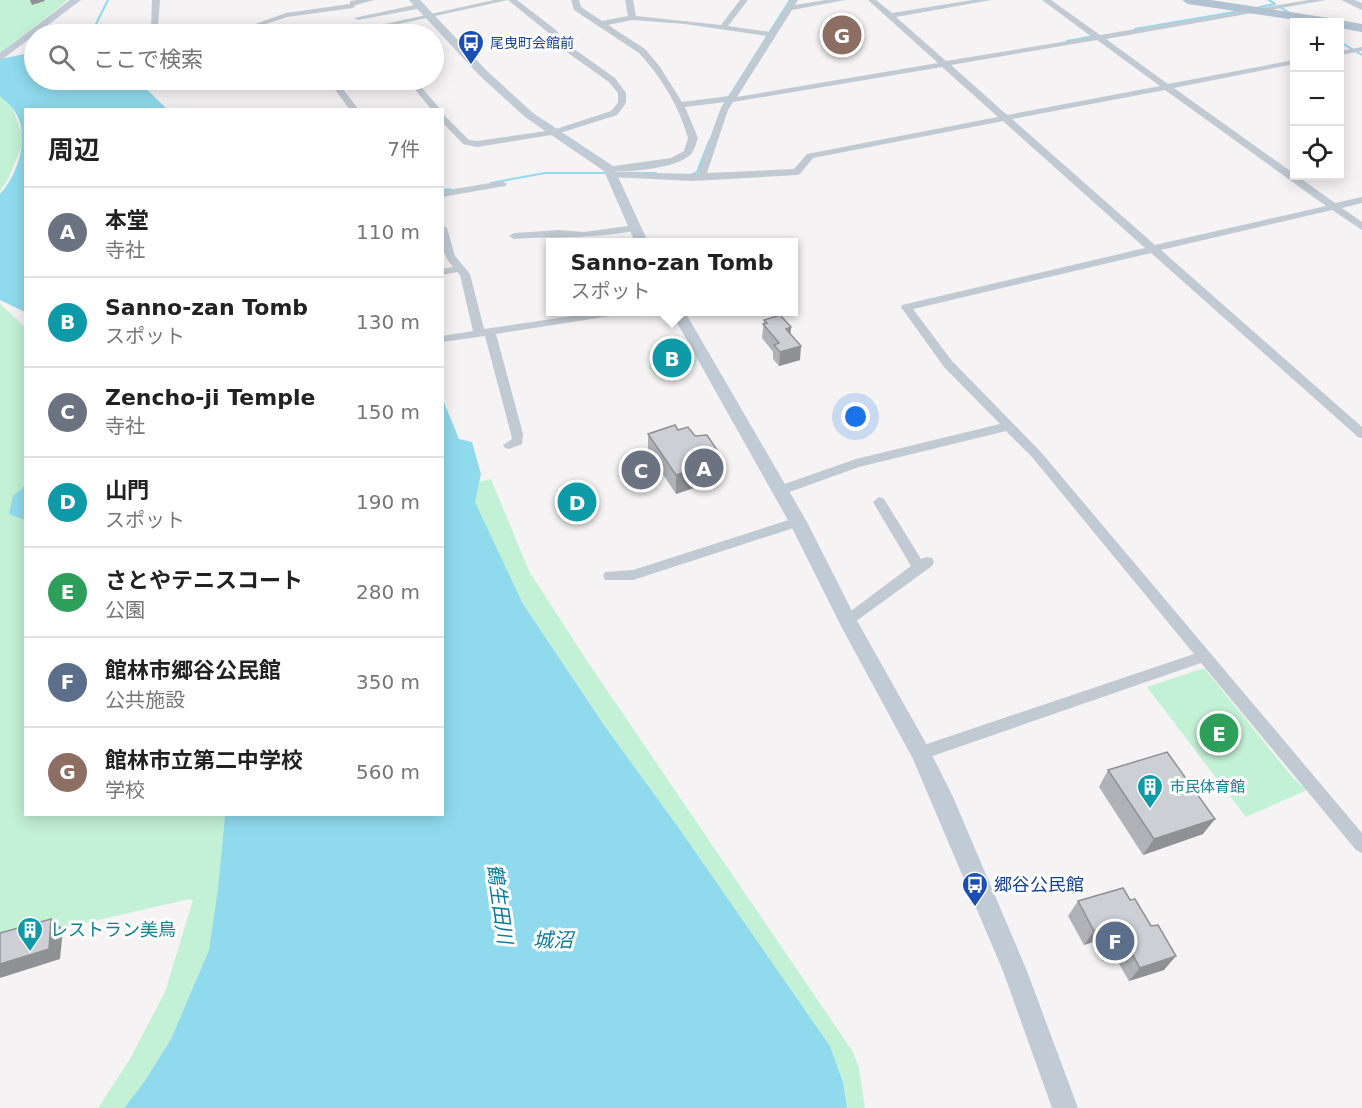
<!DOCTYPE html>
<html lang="ja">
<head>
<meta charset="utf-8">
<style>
	body { margin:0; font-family:"DejaVu Sans","Noto Sans JP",sans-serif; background:#f6f6f6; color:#222 }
	.controls { position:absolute; right:18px; top:18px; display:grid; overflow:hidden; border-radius:0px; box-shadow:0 3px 15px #0003 }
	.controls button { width:54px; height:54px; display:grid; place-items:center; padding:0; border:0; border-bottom:2px solid #e0e0e0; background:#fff; color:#222; font:30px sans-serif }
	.you { position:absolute; left:856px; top:417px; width:21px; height:21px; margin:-15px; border:4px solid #fff; border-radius:50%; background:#1a73e8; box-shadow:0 0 0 9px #1a73e833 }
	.badge { display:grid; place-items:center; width:39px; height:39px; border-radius:50%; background:#d93025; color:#fff; font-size:20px; font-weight:700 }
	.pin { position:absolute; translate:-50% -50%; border:3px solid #fff; box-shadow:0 2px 6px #0006 }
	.popup { position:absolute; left:546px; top:238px; width:252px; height:78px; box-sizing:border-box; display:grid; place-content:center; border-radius:0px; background:#fff; filter:drop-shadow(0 2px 4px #0005); font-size:20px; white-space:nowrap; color:#767676 }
	.popup b { font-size:22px; color:#222 }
	.popup::after { content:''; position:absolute; left:50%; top:100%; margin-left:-12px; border:12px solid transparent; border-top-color:#fff }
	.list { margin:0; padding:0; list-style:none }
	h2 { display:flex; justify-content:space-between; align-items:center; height:78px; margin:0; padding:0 24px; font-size:26px }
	h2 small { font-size:20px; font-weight:400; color:#767676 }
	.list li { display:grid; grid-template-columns:39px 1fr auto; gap:18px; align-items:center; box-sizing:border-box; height:90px; padding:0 24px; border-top:2px solid #e0e0e0 }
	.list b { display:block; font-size:22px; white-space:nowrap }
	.list p { margin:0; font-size:20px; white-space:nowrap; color:#767676 }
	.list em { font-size:20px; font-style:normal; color:#767676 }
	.icon { flex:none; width:33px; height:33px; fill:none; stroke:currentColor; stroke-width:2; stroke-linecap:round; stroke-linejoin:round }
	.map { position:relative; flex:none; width:1362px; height:1108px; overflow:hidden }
	.search { position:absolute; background:#fff; box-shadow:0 3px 15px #0003; left:24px; top:24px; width:420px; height:66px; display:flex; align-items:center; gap:15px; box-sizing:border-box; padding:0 21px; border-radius:33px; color:#767676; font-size:22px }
	.panel { position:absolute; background:#fff; box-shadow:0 3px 15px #0003; left:24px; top:108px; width:420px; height:708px; border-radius:0px }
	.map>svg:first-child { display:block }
	.green { fill:#c3f1d5 }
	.water { fill:#90daee }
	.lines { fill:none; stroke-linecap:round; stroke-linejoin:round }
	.stream-far1 { stroke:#90daee; stroke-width:2 }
	.stream { stroke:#90daee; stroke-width:3 }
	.street { fill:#c1cad2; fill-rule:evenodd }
	.secondary { fill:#c1cbd6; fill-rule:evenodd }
	.primary { fill:#b3c2d1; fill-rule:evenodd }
	.wall { fill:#b0b2b7 }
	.shaded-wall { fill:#909195 }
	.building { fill:#cdcfd5; stroke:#909195; stroke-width:1.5 }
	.labels { text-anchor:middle; stroke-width:6; stroke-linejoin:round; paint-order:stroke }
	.far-transit-label { font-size:14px; fill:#164399; stroke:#fff; text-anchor:start }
	.culture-label { font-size:15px; fill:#0d838f; stroke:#fff; text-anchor:start }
	.near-transit-label { font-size:18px; fill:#164399; stroke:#fff; text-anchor:start }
	.near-culture-label { font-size:18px; fill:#0d838f; stroke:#fff; text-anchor:start }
	.near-water-label { font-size:20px; font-style:italic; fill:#0c7c9b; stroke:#fff }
</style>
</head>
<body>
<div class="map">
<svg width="1362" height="1108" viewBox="0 0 1362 1108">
	<rect width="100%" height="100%" fill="#f5f3f3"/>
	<g class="green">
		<polygon points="0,0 68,0 0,53"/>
		<polygon points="0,96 13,109 24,140 8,179 0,191"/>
		<polygon points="0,304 26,328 26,814 225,815 218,888 209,950 171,1039 144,1082 124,1108 98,1108 130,1059 165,992 193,900 189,899 0,943"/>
		<path d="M677 341 687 345 698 359 693 368 674 374H655L649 368C652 350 660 345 677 341Z"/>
		<polygon points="491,479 529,571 587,661 853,1052 859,1069 865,1108 847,1108 843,1082 830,1046 676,824 606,728 523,604 474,502 479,482"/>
		<polygon points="1204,668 1294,779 1307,790 1246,817 1147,687"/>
	</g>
	<g class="water">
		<path d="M34 52V80H137L167 109 26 110 25 312 0 300V194C19 173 31 135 14 110 11 105 4 101 0 96V59Z"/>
		<polygon points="443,400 459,439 472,442 481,474 475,502 523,604 606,728 676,824 830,1046 843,1082 847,1108 124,1108 144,1082 171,1039 209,950 218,888 225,815 442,814"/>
		<polygon points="25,486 25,520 9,514 13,496"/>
	</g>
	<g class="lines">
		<g class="stream-far1">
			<polyline points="1278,6 1292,14"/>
			<polyline points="1256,8 1275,4 1269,0"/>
			<polyline points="1135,29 1240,11"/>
			<polyline points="85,34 95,26 108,0"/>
			<polyline points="1067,41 1095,36"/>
			<polyline points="1340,42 1362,55"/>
			<polyline points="722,108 790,0"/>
			<polyline points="691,175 697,172 709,141"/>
			<polyline points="491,183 545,173 656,173"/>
		</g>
		<polyline class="stream" points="442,190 451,190"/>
		<g class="street">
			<polygon points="152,0 160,0 158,26 177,34 161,34 151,29"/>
			<polygon points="357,0 374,0 356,5 353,8 287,17 248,30 244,28 286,13 350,4 350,1"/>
			<polygon points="494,0 517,0 556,30 567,44 615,78 626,93 626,103 617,115 557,134 477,147 463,144 442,122 442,113 469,140 477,141 553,130 611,111 618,103 618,93 609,82 561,48 550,34 508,0 353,34 340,34"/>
			<path d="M571 0H579L581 7 602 21 628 16 625 0H633L636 16 721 25 740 0H748L728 26 770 32 790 0H798L795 5 826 0H845L792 10 737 97 938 63 868 0H876L892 13 973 0H991L896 17 946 61 1092 37 1042 0H1051L1100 35 1309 0H1326L1106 39 1168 84 1294 60V64L1174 88 1335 203 1362 197V203L1342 208 1362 222V230L1332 210 1161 250 1362 427V438L1358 437 1151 253 913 309 952 361 1040 451 1362 833V853L1356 850 1201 663 921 760 915 758 913 753 915 748 1194 654 1032 457 1006 431 859 467 781 495 775 490 776 487 856 459 1000 424 944 367 901 307 902 305 1145 248 1003 121 813 158 800 174 797 175 693 181 611 177 609 175 614 172 697 174 720 110 725 102 685 107 698 138C695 146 694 154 686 158 672 168 627 173 611 171L609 169 614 166 671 158 684 151 688 138C679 106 662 78 639 53L574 10ZM632 20 685 24 767 36 729 96 682 102 660 67 645 49 608 25ZM1097 40 1160 86 1007 115 951 65ZM942 67 998 117 807 154 794 169 707 173 728 110 733 102ZM1165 90 1326 206 1155 245 1012 119Z"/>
			<polygon points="419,4 423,6 422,8 358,20 354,18"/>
			<polygon points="1362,47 1362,51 1340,55 1340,51"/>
			<polygon points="328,80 336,80 359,110 350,110"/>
			<polygon points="407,80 415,80 441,110 432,110"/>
			<polygon points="502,181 507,184 505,186 442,197 442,191"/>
			<path d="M442 225 447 228 455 256 470 274 484 329 599 312H622L617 315 496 334 523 434 522 444 509 449 505 448 503 445 512 439 511 434 485 336 442 342V336L473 331 460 275 457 272 442 275V269L453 267C441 254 442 242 442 225Z"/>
			<path d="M635 225 640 228 639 230C597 239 556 236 514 239L509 236 514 233 559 230 584 232Z"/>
			<polygon points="879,497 884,499 921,559 927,557 932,558 934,562 932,566 848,627 843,625 841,621 843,617 911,566 873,502"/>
			<polygon points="798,517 803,519 805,522 803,525 633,580 605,580 603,576 605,572 633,570"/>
		</g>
		<g class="secondary">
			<polygon points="70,0 81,0 0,61 0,53"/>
			<polygon points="409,0 420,0 487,71 533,113 613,166 648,242 635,242 604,171 525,117 479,75"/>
			<polygon points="1341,0 1354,0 1362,3 1362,10"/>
			<polygon points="671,312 685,312 807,522 855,617 928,747 953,797 1027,971 1078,1108 1052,1108 1003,971 913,759 841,626 789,522"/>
		</g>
		<g class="primary">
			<polygon points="1182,0 1211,0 1329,18 1335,22 1309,22 1188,4"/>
			<polygon points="1340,20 1362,24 1362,32 1340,28 1340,22 1335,22"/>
		</g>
	</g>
	<g class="wall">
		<polygon points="764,320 791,327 790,334 800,360 779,366 773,359 773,352 762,338"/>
		<polygon points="648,434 720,475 717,476 717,480 676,494 648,452"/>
		<polygon points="568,494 585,501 585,505 574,509 568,499"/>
		<polygon points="1108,770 1203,834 1143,855 1099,787"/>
		<polygon points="1130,900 1164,970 1129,981 1115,957 1103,961 1093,942 1084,945 1068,916 1078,901"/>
	</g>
	<g class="shaded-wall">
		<polygon points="30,0 44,0 45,1 32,5"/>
		<polygon points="791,327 790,341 786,329"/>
		<polygon points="801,346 800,360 779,366 780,352"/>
		<polygon points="721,456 720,475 717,476 717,480 676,494 676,475"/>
		<polygon points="585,501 585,505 574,509 573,505"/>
		<polygon points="1215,819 1203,834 1143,855 1154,839"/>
		<polygon points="51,919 63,929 60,959 0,978 0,964"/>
		<polygon points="1104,928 1093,942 1084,945 1094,931"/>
		<polygon points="1126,943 1115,957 1103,961 1114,947"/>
		<polygon points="1176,956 1164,970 1129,981 1140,968"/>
	</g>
	<g class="building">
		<polygon points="780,315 791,327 786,329 801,346 780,352 774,345 779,343 763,324 767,323 764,320"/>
		<polygon points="675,425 678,430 688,427 695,436 707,435 721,456 715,458 718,461 676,475 648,434"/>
		<polygon points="579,491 585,501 573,505 568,494"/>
		<polygon points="1167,752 1215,819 1154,839 1108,770"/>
		<polygon points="1123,888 1130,900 1135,899 1151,926 1158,925 1176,956 1140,968 1126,943 1114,947 1104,928 1094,931 1078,901"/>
		<polygon points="51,919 49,949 0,964 0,933"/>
	</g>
	<defs>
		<symbol id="bus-pin" viewBox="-11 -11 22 30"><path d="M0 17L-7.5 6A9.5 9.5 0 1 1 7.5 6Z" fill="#1a4fb4" stroke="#fff"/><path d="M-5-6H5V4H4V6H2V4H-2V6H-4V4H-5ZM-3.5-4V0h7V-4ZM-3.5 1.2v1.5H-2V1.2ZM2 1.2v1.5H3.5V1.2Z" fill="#fff"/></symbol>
		<symbol id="building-pin" viewBox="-11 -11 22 30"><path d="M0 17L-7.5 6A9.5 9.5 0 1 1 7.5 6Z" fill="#0f9aa8" stroke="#fff"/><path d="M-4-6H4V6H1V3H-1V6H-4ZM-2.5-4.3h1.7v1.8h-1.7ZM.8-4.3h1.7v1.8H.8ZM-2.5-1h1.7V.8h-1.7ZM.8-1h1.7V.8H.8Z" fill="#fff"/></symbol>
	</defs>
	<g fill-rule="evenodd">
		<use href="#bus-pin" x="456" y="28" width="30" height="40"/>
		<use href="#building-pin" x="1135" y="772" width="30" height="40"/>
		<use href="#bus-pin" x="960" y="870" width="30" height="40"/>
		<use href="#building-pin" x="15" y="915" width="30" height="40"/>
	</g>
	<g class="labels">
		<g class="far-transit-label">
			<text x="490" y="48">尾曳町会館前</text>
		</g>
		<g class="culture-label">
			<text x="1170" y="792">市民体育館</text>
		</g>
		<g class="near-transit-label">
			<text x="994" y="891">郷谷公民館</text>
		</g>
		<g class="near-culture-label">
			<text x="50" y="936">レストラン美鳥</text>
		</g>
		<g class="near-water-label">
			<text transform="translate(500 904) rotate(82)" y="7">鶴生田川</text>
			<text x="553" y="947">城沼</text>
		</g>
	</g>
</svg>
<div class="controls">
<button>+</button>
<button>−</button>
<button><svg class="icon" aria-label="locate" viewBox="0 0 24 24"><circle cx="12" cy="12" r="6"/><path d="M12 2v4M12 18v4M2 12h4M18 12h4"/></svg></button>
</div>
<div class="you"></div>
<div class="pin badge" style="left:704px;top:468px;background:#6b7280">A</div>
<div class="pin badge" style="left:672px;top:358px;background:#0f9aa8">B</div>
<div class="popup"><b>Sanno-zan Tomb</b>スポット</div>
<div class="pin badge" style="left:641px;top:470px;background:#6b7280">C</div>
<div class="pin badge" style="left:577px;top:502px;background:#0f9aa8">D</div>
<div class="pin badge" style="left:1219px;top:733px;background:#2e9e5b">E</div>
<div class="pin badge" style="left:1115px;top:941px;background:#5c6f8a">F</div>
<div class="pin badge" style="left:842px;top:35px;background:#8d6e63">G</div>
<div class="search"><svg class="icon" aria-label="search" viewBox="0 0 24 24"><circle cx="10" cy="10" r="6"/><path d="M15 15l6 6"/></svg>ここで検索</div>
<section class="panel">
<h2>周辺<small>7件</small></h2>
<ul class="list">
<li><span class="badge" style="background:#6b7280">A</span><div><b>本堂</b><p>寺社</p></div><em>110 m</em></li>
<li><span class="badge" style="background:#0f9aa8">B</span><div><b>Sanno-zan Tomb</b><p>スポット</p></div><em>130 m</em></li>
<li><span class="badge" style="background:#6b7280">C</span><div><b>Zencho-ji Temple</b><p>寺社</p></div><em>150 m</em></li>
<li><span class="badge" style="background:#0f9aa8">D</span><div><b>山門</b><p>スポット</p></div><em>190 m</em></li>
<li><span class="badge" style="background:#2e9e5b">E</span><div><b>さとやテニスコート</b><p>公園</p></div><em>280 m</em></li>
<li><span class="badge" style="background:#5c6f8a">F</span><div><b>館林市郷谷公民館</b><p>公共施設</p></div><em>350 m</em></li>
<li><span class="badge" style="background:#8d6e63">G</span><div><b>館林市立第二中学校</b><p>学校</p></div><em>560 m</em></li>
</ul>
</section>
</div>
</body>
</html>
